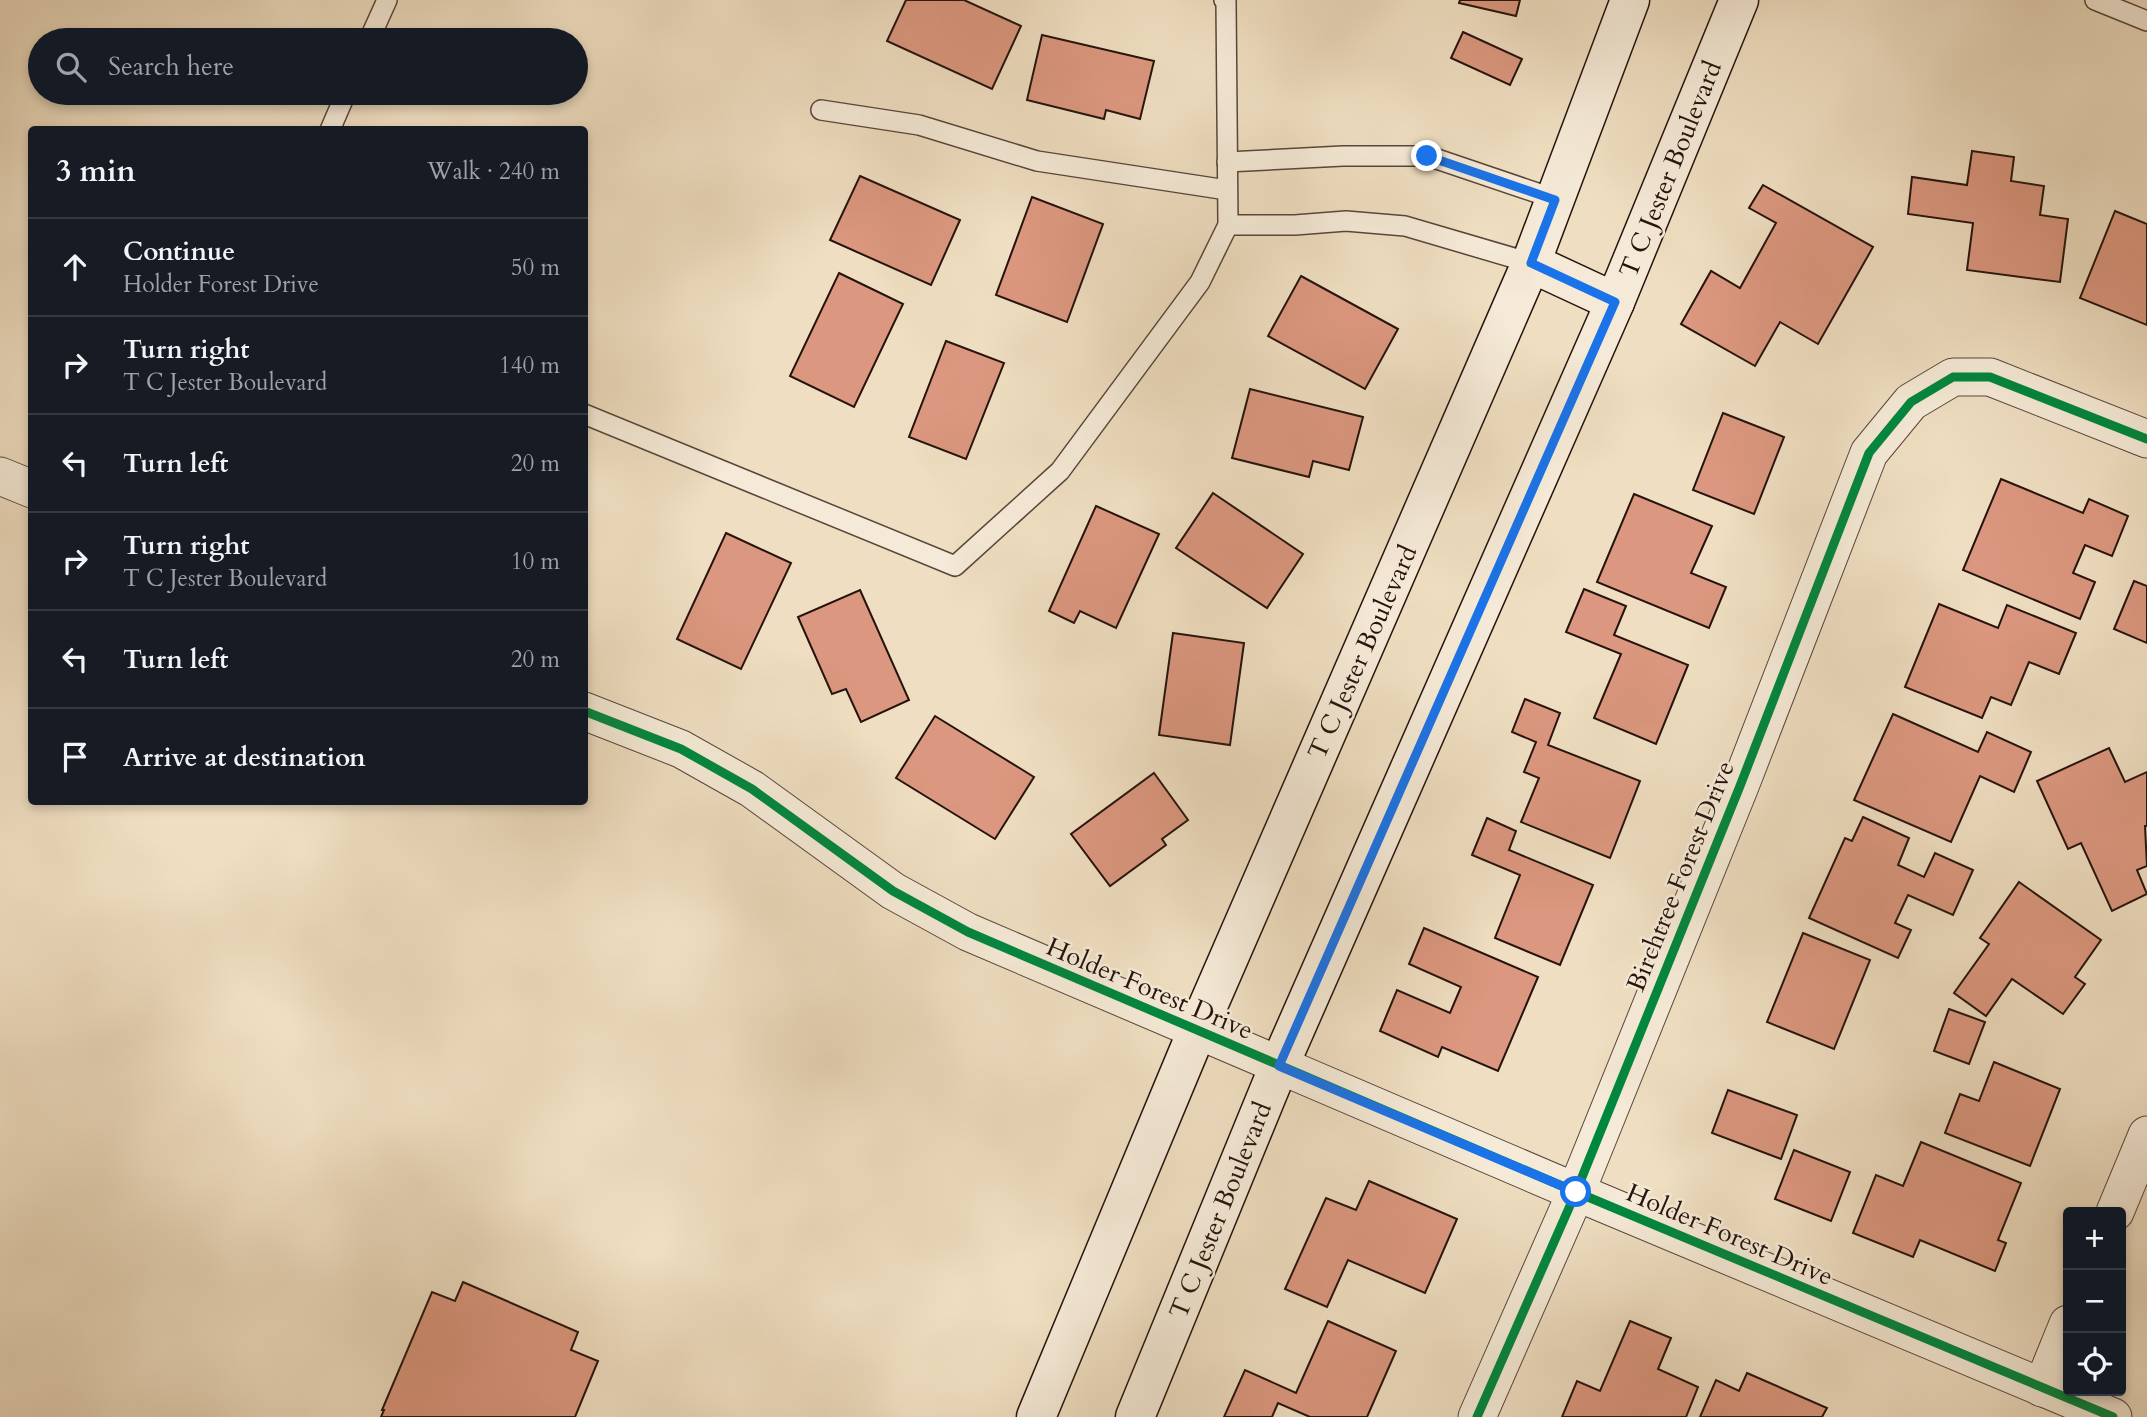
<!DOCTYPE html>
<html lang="en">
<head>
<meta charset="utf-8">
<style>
	body { margin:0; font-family:Cardo,serif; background:#242831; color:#f1f3f6 }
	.controls { position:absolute; right:21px; bottom:21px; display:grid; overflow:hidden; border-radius:7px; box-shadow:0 4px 10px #0003 }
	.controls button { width:63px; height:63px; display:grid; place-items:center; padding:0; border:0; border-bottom:2px solid #363941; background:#171b24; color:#f1f3f6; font:35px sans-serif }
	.stop { position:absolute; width:21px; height:21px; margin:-16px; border:5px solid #1a73e8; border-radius:50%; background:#fff }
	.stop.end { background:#1a73e8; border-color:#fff; box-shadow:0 2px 7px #0008 }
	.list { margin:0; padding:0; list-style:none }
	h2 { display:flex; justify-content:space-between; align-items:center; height:91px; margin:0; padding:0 28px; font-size:30px }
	h2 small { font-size:23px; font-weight:400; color:#9ea1a6 }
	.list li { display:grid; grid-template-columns:46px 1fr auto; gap:21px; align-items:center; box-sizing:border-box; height:98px; padding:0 28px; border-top:2px solid #363941 }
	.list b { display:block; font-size:26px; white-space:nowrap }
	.list p { margin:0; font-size:23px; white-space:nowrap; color:#9ea1a6 }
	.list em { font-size:23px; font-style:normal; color:#9ea1a6 }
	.icon { flex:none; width:38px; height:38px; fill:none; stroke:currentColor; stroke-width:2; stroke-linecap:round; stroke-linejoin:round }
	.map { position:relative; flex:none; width:2147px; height:1417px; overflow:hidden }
	.search { position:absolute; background:#171b24; box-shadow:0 4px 10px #0003; left:28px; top:28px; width:560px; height:77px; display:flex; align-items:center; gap:18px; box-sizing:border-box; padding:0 24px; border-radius:38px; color:#9ea1a6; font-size:26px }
	.panel { position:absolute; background:#171b24; box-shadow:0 4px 10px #0003; left:28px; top:126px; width:560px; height:679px; border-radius:7px }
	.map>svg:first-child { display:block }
	.building { fill:#db977f; stroke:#25130d; stroke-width:2 }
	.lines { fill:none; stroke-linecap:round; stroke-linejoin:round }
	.service-casing { stroke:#58463a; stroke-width:22 }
	.minor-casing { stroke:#58463a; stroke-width:39 }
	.secondary-casing { stroke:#25130d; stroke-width:41 }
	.service { stroke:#f5ead7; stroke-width:19 }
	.minor { stroke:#f5ead7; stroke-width:37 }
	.secondary { stroke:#f5ead7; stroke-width:38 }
	.cycleway-casing { stroke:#f5ead7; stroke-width:13 }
	.cycleway { stroke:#00873e; stroke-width:9 }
	.route { stroke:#1a73e8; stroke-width:9 }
	.labels { text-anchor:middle; stroke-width:5; stroke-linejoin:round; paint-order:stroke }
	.street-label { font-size:26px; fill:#25130d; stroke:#f5ead7 }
</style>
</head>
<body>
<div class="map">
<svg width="2147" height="1417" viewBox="0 0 2147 1417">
	<rect width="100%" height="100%" fill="#efdec1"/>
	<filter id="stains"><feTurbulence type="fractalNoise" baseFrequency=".00286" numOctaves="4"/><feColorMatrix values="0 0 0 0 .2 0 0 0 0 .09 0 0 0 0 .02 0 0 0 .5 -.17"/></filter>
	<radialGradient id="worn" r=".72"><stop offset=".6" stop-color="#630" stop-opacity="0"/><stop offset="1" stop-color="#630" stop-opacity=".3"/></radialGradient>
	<g class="building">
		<polygon points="906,0 964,0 1021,26 992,89 887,41"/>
		<polygon points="1460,0 1520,0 1516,16 1459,3"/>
		<polygon points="1463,32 1522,59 1510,85 1451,58"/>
		<polygon points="1042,35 1154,61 1140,119 1106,110 1104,119 1027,100"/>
		<polygon points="1972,151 2014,157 2011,181 2044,186 2040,215 2068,219 2060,282 1967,270 1973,223 1908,214 1912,177 1967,185"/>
		<polygon points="860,176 960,220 931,285 830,240"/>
		<polygon points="1763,185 1873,247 1818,344 1780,322 1755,366 1681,324 1711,271 1740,288 1776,223 1749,208"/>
		<polygon points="1032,197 1103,224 1067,322 996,295"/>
		<polygon points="2115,211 2147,224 2147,325 2080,298"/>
		<polygon points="839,273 903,304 854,407 790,376"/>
		<polygon points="1301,276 1398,329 1365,389 1268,336"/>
		<polygon points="946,341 1004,363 966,459 909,437"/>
		<polygon points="1250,389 1363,417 1349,470 1313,461 1309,477 1232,458"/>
		<polygon points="1723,413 1784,437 1754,514 1693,490"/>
		<polygon points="2001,479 2083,513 2089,499 2128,516 2112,556 2085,545 2073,573 2095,582 2080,619 1963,570"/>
		<polygon points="1213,493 1303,554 1267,608 1176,548"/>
		<polygon points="1634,494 1712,526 1691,573 1726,587 1709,628 1597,582"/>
		<polygon points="1096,506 1159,534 1116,628 1080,611 1074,623 1049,611"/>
		<polygon points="726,533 791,563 741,669 677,639"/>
		<polygon points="2134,581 2147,586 2147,643 2114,629"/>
		<polygon points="1584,589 1626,606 1614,635 1688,665 1656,744 1594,718 1621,654 1566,632"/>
		<polygon points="860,590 909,700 861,722 846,689 832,694 798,617"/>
		<polygon points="1939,604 1998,628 2007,605 2076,633 2059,674 2029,662 2011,705 1991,697 1982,718 1905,687"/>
		<polygon points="1173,633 1244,643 1230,745 1159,735"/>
		<polygon points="1525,699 1560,713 1548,745 1640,781 1610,858 1521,822 1539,778 1524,772 1536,742 1512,732"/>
		<polygon points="1893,714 1978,752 1987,732 2031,752 2014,792 1980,776 1951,842 1854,800"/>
		<polygon points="935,716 1034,777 995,839 896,778"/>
		<polygon points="2109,748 2125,782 2147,772 2147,826 2145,826 2147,866 2137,870 2147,894 2112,911 2081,843 2068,849 2037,781"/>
		<polygon points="1154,773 1188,820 1162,839 1166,845 1110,886 1071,834"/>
		<polygon points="1863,817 1909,838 1898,865 1924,877 1935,853 1973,870 1953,915 1908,895 1895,923 1911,930 1898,958 1809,918 1845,838 1852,841"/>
		<polygon points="1487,818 1516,831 1509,850 1593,885 1560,965 1495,938 1520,875 1472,855"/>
		<polygon points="2019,882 2101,940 2075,977 2085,984 2063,1014 2012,979 1986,1016 1954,993 1989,944 1980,938"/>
		<polygon points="1424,928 1538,977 1498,1071 1442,1047 1438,1057 1380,1031 1397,990 1450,1013 1461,987 1409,964"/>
		<polygon points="1803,933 1870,960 1834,1049 1767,1022"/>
		<polygon points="1949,1009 1985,1022 1969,1064 1934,1051"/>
		<polygon points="1994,1062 2060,1089 2030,1166 1945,1133 1960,1094 1979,1101"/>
		<polygon points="1728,1090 1797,1115 1781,1159 1712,1133"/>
		<polygon points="1921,1142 2021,1183 1998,1240 2006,1243 1995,1271 1920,1240 1913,1257 1853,1233 1876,1175 1903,1186"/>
		<polygon points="1794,1150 1850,1172 1831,1221 1775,1199"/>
		<polygon points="1369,1181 1457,1219 1425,1293 1348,1260 1327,1307 1285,1289 1326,1198 1356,1210"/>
		<polygon points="463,1282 578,1332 571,1350 598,1361 575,1417 381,1417 384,1410 382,1410 432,1292 455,1301"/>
		<polygon points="1328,1321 1396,1351 1367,1417 1310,1417 1278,1403 1272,1417 1224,1417 1245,1370 1296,1393"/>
		<polygon points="1630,1321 1671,1338 1658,1369 1698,1387 1686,1417 1562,1417 1577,1381 1600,1391"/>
		<polygon points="1747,1373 1827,1408 1822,1417 1700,1417 1716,1380 1739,1391"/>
	</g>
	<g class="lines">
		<defs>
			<g id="service">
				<polyline points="2095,0 2147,21"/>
				<polyline points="369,40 387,0"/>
				<polyline points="821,110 919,125 1037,161 1227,190"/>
				<polyline points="330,130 346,93"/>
				<polyline points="1227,162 1343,156 1428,156 1555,199"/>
				<polyline points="1228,225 1295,225 1346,221 1405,226 1531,263"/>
				<polyline points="584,414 955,566 1060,471 1200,282 1228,225 1226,1 1224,0"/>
			</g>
			<g id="minor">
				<polyline points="0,476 32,489"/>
				<polyline points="584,711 681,749 752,789 893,891 968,932 1576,1192 2113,1417"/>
				<polyline points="2115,1212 2147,1135"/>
				<polyline points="2042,1388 2068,1324"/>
				<polyline points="1477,1417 1576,1192 1740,786 1869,453 1911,402 1953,377 1990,377 2147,439"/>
			</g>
			<g id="secondary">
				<polyline points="1531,263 1615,302"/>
				<polyline points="1036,1417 1197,1031 1531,263 1630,0"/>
				<polyline points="1135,1417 1279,1066 1615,302 1739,0"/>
			</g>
		</defs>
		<use href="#service" class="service-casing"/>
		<use href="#minor" class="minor-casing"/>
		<use href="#secondary" class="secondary-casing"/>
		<use href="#service" class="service"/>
		<use href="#minor" class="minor"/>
		<use href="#secondary" class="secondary"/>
		<defs>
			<g id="cycleway">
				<polyline points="584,711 681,749 752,789 893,891 968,932 1576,1192 2113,1417"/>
				<polyline points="1477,1417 1576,1192 1740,786 1869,453 1911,402 1953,377 1990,377 2147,439"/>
			</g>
		</defs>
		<use href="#cycleway" class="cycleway-casing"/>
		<use href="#cycleway" class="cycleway"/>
	</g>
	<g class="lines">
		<polyline class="route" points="1427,156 1555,200 1531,263 1615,302 1279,1066 1576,1192"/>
	</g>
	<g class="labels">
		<g class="street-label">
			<text transform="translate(1670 169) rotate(-68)" y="9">T C Jester Boulevard</text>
			<text transform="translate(1362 652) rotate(-66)" y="9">T C Jester Boulevard</text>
			<text transform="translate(1680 876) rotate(-68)" y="9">Birchtree Forest Drive</text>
			<text transform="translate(1150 988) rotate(23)" y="9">Holder Forest Drive</text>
			<text transform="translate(1220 1210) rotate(-68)" y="9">T C Jester Boulevard</text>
			<text transform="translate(1730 1234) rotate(23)" y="9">Holder Forest Drive</text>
		</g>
	</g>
	<rect width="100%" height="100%" filter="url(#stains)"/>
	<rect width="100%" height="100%" fill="url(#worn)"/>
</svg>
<div class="controls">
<button>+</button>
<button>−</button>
<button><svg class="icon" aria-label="locate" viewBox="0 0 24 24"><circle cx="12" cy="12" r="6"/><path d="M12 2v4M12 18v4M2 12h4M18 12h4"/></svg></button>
</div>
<div class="stop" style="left:1576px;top:1192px"></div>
<div class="stop end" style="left:1427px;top:156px"></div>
<div class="search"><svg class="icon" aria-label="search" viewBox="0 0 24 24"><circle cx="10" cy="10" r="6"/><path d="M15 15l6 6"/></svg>Search here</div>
<section class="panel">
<h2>3 min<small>Walk · 240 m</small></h2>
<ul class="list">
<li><svg class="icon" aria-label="ahead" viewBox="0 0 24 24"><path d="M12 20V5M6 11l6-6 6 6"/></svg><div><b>Continue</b><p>Holder Forest Drive</p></div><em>50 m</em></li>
<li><svg class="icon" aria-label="right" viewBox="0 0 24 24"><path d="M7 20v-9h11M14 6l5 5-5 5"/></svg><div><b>Turn right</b><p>T C Jester Boulevard</p></div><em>140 m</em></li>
<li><svg class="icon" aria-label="left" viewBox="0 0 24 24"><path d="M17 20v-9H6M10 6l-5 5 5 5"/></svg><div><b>Turn left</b></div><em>20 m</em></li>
<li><svg class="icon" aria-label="right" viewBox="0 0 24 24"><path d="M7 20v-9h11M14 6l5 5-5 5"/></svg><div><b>Turn right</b><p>T C Jester Boulevard</p></div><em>10 m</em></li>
<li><svg class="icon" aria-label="left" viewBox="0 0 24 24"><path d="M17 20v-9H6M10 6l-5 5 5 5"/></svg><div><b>Turn left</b></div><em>20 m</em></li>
<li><svg class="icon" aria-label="arrive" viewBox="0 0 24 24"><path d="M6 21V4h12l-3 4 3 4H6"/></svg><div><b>Arrive at destination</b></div></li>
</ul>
</section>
</div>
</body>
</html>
